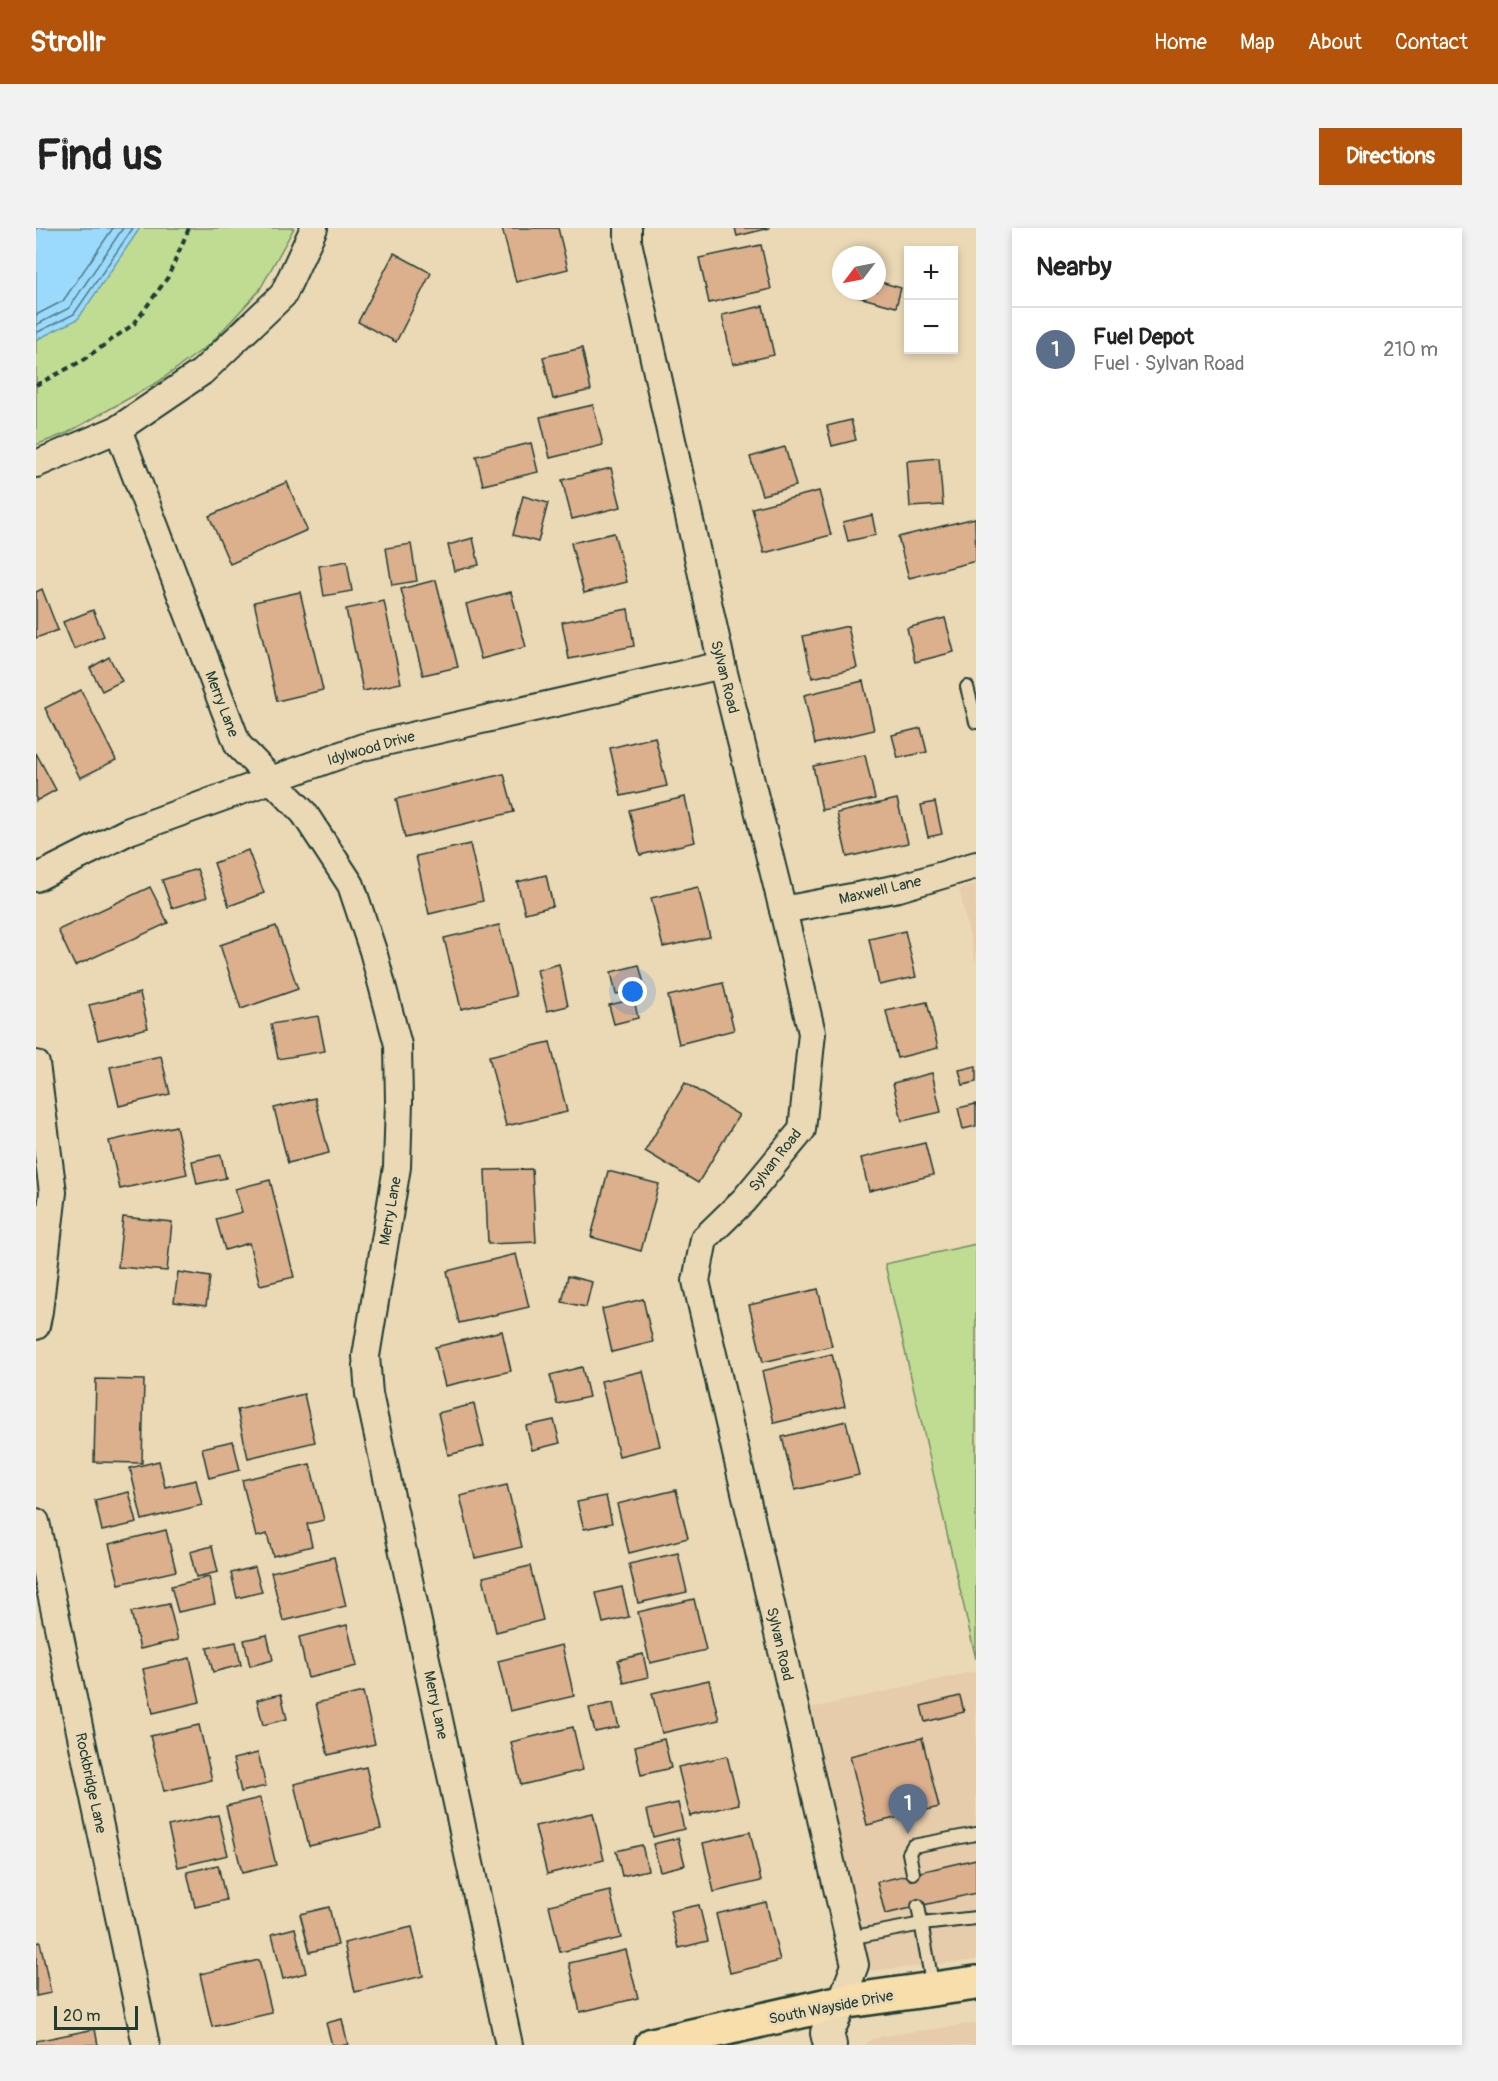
<!DOCTYPE html>
<html lang="en">
<head>
<meta charset="utf-8">
<style>
	body { margin:0; font-family:Pangolin,sans-serif; background:#f2f2f2; color:#222 }
	.controls { position:absolute; right:18px; top:18px; display:grid; overflow:hidden; border-radius:0px; box-shadow:0 3px 9px #0003 }
	.controls button { width:54px; height:54px; display:grid; place-items:center; padding:0; border:0; border-bottom:2px solid #e0e0e0; background:#fff; color:#222; font:30px sans-serif }
	.compass { position:absolute; left:796px; top:18px; width:54px; height:54px; border-radius:50%; background:#fff; box-shadow:0 3px 9px #0003; rotate:238deg }
	.scale { position:absolute; left:18px; bottom:15px; width:84px; box-sizing:border-box; padding-left:6px; border:3px solid #1f3d34; border-top:0; font-size:16px; line-height:21px; white-space:nowrap; color:#1f3d34; -webkit-text-stroke:4px #ebd9b6; paint-order:stroke }
	.you { position:absolute; left:597px; top:764px; width:21px; height:21px; margin:-15px; border:4px solid #fff; border-radius:50%; background:#1a73e8; box-shadow:0 0 0 9px #1a73e833 }
	.badge { display:grid; place-items:center; width:39px; height:39px; border-radius:50%; background:#b45309; color:#fff; font-size:20px; font-weight:700 }
	.pin { position:absolute; translate:-50% -50px; filter:drop-shadow(0 2px 3px #0008) }
	.pin::after { content:''; position:absolute; top:32px; width:21px; height:18px; background:inherit; clip-path:polygon(0 0,100% 0,50% 100%) }
	.list { margin:0; padding:0; list-style:none }
	h2 { display:flex; justify-content:space-between; align-items:center; height:78px; margin:0; padding:0 24px; font-size:26px }
	h2 small { font-size:20px; font-weight:400; color:#767676 }
	.list li { display:grid; grid-template-columns:39px 1fr auto; gap:18px; align-items:center; box-sizing:border-box; height:84px; padding:0 24px; border-top:2px solid #e0e0e0 }
	.list b { display:block; font-size:22px; white-space:nowrap }
	.list p { margin:0; font-size:20px; white-space:nowrap; color:#767676 }
	.list em { font-size:20px; font-style:normal; color:#767676 }
	.map { position:relative; flex:none; width:940px; height:1817px; overflow:hidden; border-radius:0px }
	header { display:flex; align-items:center; gap:36px; box-sizing:border-box; height:84px; padding:0 30px; background:#b45309; color:#fff }
	header strong { font-size:28px }
	nav { display:flex; gap:33px; margin-inline-start:auto; font-size:21px }
	.intro { display:flex; align-items:center; justify-content:space-between; box-sizing:border-box; height:144px; padding:0 36px }
	h1 { margin:0; font-size:42px }
	.button { padding:15px 27px; border-radius:0px; background:#b45309; color:#fff; font-size:21px; font-weight:700 }
	main { display:flex; gap:36px; padding:0 36px }
	aside { flex:1; background:#fff; border-radius:0px; box-shadow:0 3px 9px #0003 }
	.map>svg:first-child { display:block }
	.built { fill:#e6ccaa }
	.green { fill:#c0dc93; stroke:#708c64; stroke-width:1.5 }
	.water { fill:#9cdafd; stroke:#6a9bad; stroke-width:1.5 }
	.lines { fill:none; stroke-linecap:round; stroke-linejoin:round }
	.shore { stroke:#517c84; stroke-width:1.5 }
	.building { fill:#dcaf8d; stroke:#1f3d34; stroke-width:1.5 }
	.service-casing { stroke:#1f3d34; stroke-width:16 }
	.minor-casing { stroke:#1f3d34; stroke-width:30 }
	.tertiary-casing { stroke:#1f3d34; stroke-width:36 }
	.primary-casing { stroke:#1f3d34; stroke-width:38 }
	.path { stroke:#1f3d34; stroke-width:4; stroke-dasharray:6 4.5; stroke-linecap:butt }
	.service { stroke:#ebd9b6; stroke-width:12 }
	.minor { stroke:#ebd9b6; stroke-width:26 }
	.tertiary { stroke:#ebd9b6; stroke-width:32 }
	.primary { stroke:#f8deab; stroke-width:33 }
	.labels { text-anchor:middle; stroke-width:6; stroke-linejoin:round; paint-order:stroke }
	.street-label { font-size:15px; fill:#1f3d34; stroke:#ebd9b6 }
</style>
</head>
<body>
<header>
<strong>Strollr</strong>
<nav><a>Home</a><a>Map</a><a>About</a><a>Contact</a></nav>
</header>
<div class="intro"><h1>Find us</h1><a class="button">Directions</a></div>
<main>
<div class="map">
<svg width="940" height="1817" viewBox="0 0 940 1817">
	<rect width="100%" height="100%" fill="#ebd9b6"/>
	<filter id="ink" filterUnits="userSpaceOnUse"><feTurbulence type="fractalNoise" baseFrequency=".0167" numOctaves="2"/><feDisplacementMap in="SourceGraphic" scale="12" xChannelSelector="R" yChannelSelector="G"/><feConvolveMatrix kernelMatrix="1 2 1 2 8 2 1 2 1" color-interpolation-filters="sRGB"/></filter>
	<g filter="url(#ink)">
		<g class="built">
			<polygon points="940,656 940,737 923,661"/>
			<polygon points="940,1443 940,1732 836,1743 831,1732 776,1480"/>
			<polygon points="940,1795 940,1817 829,1817 834,1812 846,1808"/>
		</g>
		<g class="green">
			<polygon points="0,0 258,0 223,63 174,116 122,154 31,205 0,217"/>
			<polygon points="940,1016 940,1431 849,1036"/>
		</g>
		<polygon class="water" points="0,0 104,0 42,91 0,112"/>
		<g class="lines">
			<g class="shore">
				<polyline points="0,87 27,73 77,0"/>
				<polyline points="0,97 33,80 87,0"/>
				<polyline points="0,105 38,86 97,0"/>
			</g>
		</g>
		<g class="building">
			<polygon points="466,0 522,0 532,41 480,54"/>
			<polygon points="699,0 734,0 701,8"/>
			<polygon points="725,17 735,61 673,75 663,30"/>
			<polygon points="358,25 395,45 360,114 322,94"/>
			<polygon points="841,53 865,60 860,79 811,66 812,63 841,63"/>
			<polygon points="727,78 738,127 697,136 686,87"/>
			<polygon points="546,120 555,162 517,171 507,129"/>
			<polygon points="557,177 567,217 514,230 504,189"/>
			<polygon points="815,192 820,212 796,218 791,198"/>
			<polygon points="495,215 502,244 447,257 440,228"/>
			<polygon points="749,219 760,258 726,267 714,229"/>
			<polygon points="903,230 907,277 874,279 871,233"/>
			<polygon points="575,240 585,279 536,291 526,252"/>
			<polygon points="251,254 271,302 194,336 173,288"/>
			<polygon points="783,263 795,307 728,325 716,280"/>
			<polygon points="487,268 512,275 502,314 477,307"/>
			<polygon points="836,287 840,307 812,313 807,294"/>
			<polygon points="939,290 940,333 873,350 862,309"/>
			<polygon points="578,305 591,354 548,365 535,315"/>
			<polygon points="437,310 443,337 418,343 412,317"/>
			<polygon points="375,316 381,353 356,357 350,320"/>
			<polygon points="311,333 316,363 288,368 283,338"/>
			<polygon points="400,352 422,439 387,447 365,361"/>
			<polygon points="6,361 22,402 0,410 0,364"/>
			<polygon points="264,364 287,462 241,473 218,374"/>
			<polygon points="475,364 490,419 445,431 430,376"/>
			<polygon points="348,373 365,455 327,463 310,381"/>
			<polygon points="592,381 598,418 533,431 526,394"/>
			<polygon points="57,382 68,408 38,421 27,394"/>
			<polygon points="909,390 918,424 879,434 871,400"/>
			<polygon points="812,398 821,440 776,450 767,408"/>
			<polygon points="73,429 86,453 66,463 54,440"/>
			<polygon points="827,453 838,502 779,516 768,467"/>
			<polygon points="45,462 80,532 44,550 9,480"/>
			<polygon points="885,500 891,524 862,530 856,507"/>
			<polygon points="619,509 631,558 585,568 574,520"/>
			<polygon points="0,525 20,562 0,573"/>
			<polygon points="829,527 839,571 786,582 777,538"/>
			<polygon points="468,546 478,584 369,610 360,571"/>
			<polygon points="649,569 659,614 604,627 593,582"/>
			<polygon points="861,571 872,615 811,629 801,585"/>
			<polygon points="899,574 906,606 892,609 885,577"/>
			<polygon points="434,616 447,673 393,686 380,628"/>
			<polygon points="212,622 228,665 193,678 178,635"/>
			<polygon points="161,641 171,669 136,680 126,652"/>
			<polygon points="510,647 517,678 489,685 481,654"/>
			<polygon points="114,659 132,695 39,738 22,702"/>
			<polygon points="662,659 674,709 627,719 615,670"/>
			<polygon points="463,697 480,768 425,781 408,710"/>
			<polygon points="240,698 262,761 205,781 184,717"/>
			<polygon points="869,703 880,749 843,757 833,711"/>
			<polygon points="523,736 532,778 511,783 501,742"/>
			<polygon points="603,737 609,760 580,766 575,744"/>
			<polygon points="687,755 698,802 643,816 632,768"/>
			<polygon points="104,765 112,800 62,812 53,777"/>
			<polygon points="598,771 602,790 578,796 573,777"/>
			<polygon points="891,774 902,820 861,830 850,783"/>
			<polygon points="282,788 289,823 242,831 235,796"/>
			<polygon points="514,814 531,884 470,898 453,828"/>
			<polygon points="125,828 134,866 83,878 74,839"/>
			<polygon points="940,838 940,854 927,857 923,842"/>
			<polygon points="896,845 905,884 866,893 857,855"/>
			<polygon points="649,855 703,887 662,955 609,923"/>
			<polygon points="279,870 293,925 252,935 238,880"/>
			<polygon points="940,876 940,898 927,901 922,880"/>
			<polygon points="140,898 151,946 84,961 73,913"/>
			<polygon points="889,915 897,947 833,963 825,930"/>
			<polygon points="185,927 190,950 161,956 156,933"/>
			<polygon points="496,941 500,1014 452,1016 449,942"/>
			<polygon points="572,943 623,956 605,1023 555,1009"/>
			<polygon points="234,952 258,1049 224,1057 213,1015 189,1022 180,991 206,984 199,961"/>
			<polygon points="87,989 136,994 131,1043 82,1039"/>
			<polygon points="480,1026 493,1079 423,1095 411,1043"/>
			<polygon points="142,1044 174,1049 170,1078 138,1074"/>
			<polygon points="532,1048 556,1054 550,1079 526,1074"/>
			<polygon points="782,1061 796,1118 727,1134 713,1077"/>
			<polygon points="607,1071 617,1114 576,1124 566,1081"/>
			<polygon points="466,1103 475,1143 409,1158 399,1119"/>
			<polygon points="796,1126 809,1178 738,1195 726,1143"/>
			<polygon points="546,1139 553,1169 521,1176 514,1147"/>
			<polygon points="607,1143 624,1218 583,1228 565,1153"/>
			<polygon points="60,1151 108,1152 106,1235 58,1234"/>
			<polygon points="268,1166 279,1214 212,1230 201,1182"/>
			<polygon points="438,1176 448,1218 412,1227 402,1185"/>
			<polygon points="518,1192 524,1215 496,1222 490,1198"/>
			<polygon points="810,1193 823,1247 759,1262 746,1209"/>
			<polygon points="197,1213 204,1242 173,1250 166,1220"/>
			<polygon points="123,1233 129,1259 160,1252 166,1277 106,1292 94,1240"/>
			<polygon points="274,1236 288,1292 271,1296 276,1318 237,1328 231,1306 220,1309 206,1252"/>
			<polygon points="471,1257 486,1319 439,1330 424,1268"/>
			<polygon points="640,1262 652,1310 593,1325 581,1276"/>
			<polygon points="93,1264 101,1295 66,1303 59,1272"/>
			<polygon points="570,1268 576,1295 548,1301 541,1274"/>
			<polygon points="130,1302 140,1343 83,1356 73,1316"/>
			<polygon points="176,1318 182,1344 160,1349 154,1324"/>
			<polygon points="642,1325 651,1364 602,1375 593,1336"/>
			<polygon points="298,1329 310,1378 247,1393 235,1344"/>
			<polygon points="494,1338 507,1392 460,1404 447,1349"/>
			<polygon points="219,1339 226,1364 201,1370 195,1345"/>
			<polygon points="173,1349 179,1376 142,1384 135,1358"/>
			<polygon points="586,1359 593,1389 567,1395 560,1365"/>
			<polygon points="658,1371 670,1422 614,1435 602,1384"/>
			<polygon points="133,1376 142,1412 104,1421 95,1384"/>
			<polygon points="311,1397 321,1438 272,1450 263,1409"/>
			<polygon points="231,1407 237,1432 214,1438 208,1412"/>
			<polygon points="200,1414 205,1437 177,1444 171,1420"/>
			<polygon points="526,1417 538,1468 474,1483 462,1433"/>
			<polygon points="607,1426 612,1449 588,1455 582,1432"/>
			<polygon points="154,1430 164,1474 117,1485 107,1441"/>
			<polygon points="673,1452 683,1492 626,1505 616,1465"/>
			<polygon points="327,1464 339,1516 292,1527 280,1475"/>
			<polygon points="245,1466 251,1491 227,1497 221,1472"/>
			<polygon points="924,1468 928,1484 889,1494 885,1478"/>
			<polygon points="577,1475 583,1499 559,1504 553,1480"/>
			<polygon points="163,1497 176,1552 128,1563 114,1508"/>
			<polygon points="537,1499 547,1542 485,1557 475,1514"/>
			<polygon points="886,1510 903,1579 831,1597 814,1528"/>
			<polygon points="628,1511 635,1540 605,1547 599,1518"/>
			<polygon points="222,1525 230,1558 205,1564 197,1531"/>
			<polygon points="691,1528 703,1576 654,1588 642,1539"/>
			<polygon points="330,1539 345,1601 273,1618 258,1556"/>
			<polygon points="224,1570 240,1637 206,1645 190,1578"/>
			<polygon points="642,1575 648,1601 617,1609 611,1582"/>
			<polygon points="557,1585 568,1632 511,1646 499,1598"/>
			<polygon points="182,1587 192,1627 142,1639 132,1598"/>
			<polygon points="714,1604 725,1653 678,1664 667,1615"/>
			<polygon points="642,1610 649,1637 624,1643 617,1616"/>
			<polygon points="606,1617 612,1642 586,1648 580,1623"/>
			<polygon points="940,1631 940,1665 849,1686 841,1654"/>
			<polygon points="182,1637 190,1672 159,1679 151,1644"/>
			<polygon points="574,1663 585,1710 524,1724 513,1677"/>
			<polygon points="730,1674 744,1733 694,1745 680,1686"/>
			<polygon points="663,1677 672,1713 643,1720 634,1683"/>
			<polygon points="293,1679 302,1717 274,1724 264,1686"/>
			<polygon points="376,1699 387,1748 319,1764 308,1715"/>
			<polygon points="259,1700 270,1745 247,1751 236,1706"/>
			<polygon points="4,1714 15,1765 0,1768 0,1715"/>
			<polygon points="590,1722 602,1770 544,1784 533,1735"/>
			<polygon points="223,1732 236,1785 176,1799 164,1746"/>
			<polygon points="306,1791 312,1817 296,1817 290,1795"/>
			<polygon points="59,1801 62,1817 0,1817 0,1813"/>
		</g>
		<g class="lines">
			<defs>
				<g id="service">
					<polyline points="931,459 940,494"/>
					<polyline points="877,1645 873,1625 877,1618 940,1606"/>
					<polyline points="882,1678 897,1760"/>
					<polyline points="813,1710 886,1696 940,1690"/>
				</g>
				<g id="minor">
					<polyline points="592,0 592,14 686,437 747,682 776,805 766,902 708,972 668,1011 660,1053 819,1737 805,1774"/>
					<polyline points="82,201 202,517 268,585 315,657 337,723 362,817 363,874 361,939 330,1128 333,1166 473,1817"/>
					<polyline points="0,236 82,201 166,144 247,67 278,0"/>
					<polyline points="0,650 93,603 327,519 686,437"/>
					<polyline points="747,682 863,660 940,637"/>
					<polyline points="0,836 17,964 3,1083 0,1098"/>
					<polyline points="0,1294 110,1817"/>
				</g>
				<polyline id="tertiary" points="794,1817 791,1805 805,1774"/>
				<polyline id="primary" points="616,1817 805,1774 940,1755"/>
			</defs>
			<use href="#service" class="service-casing"/>
			<use href="#minor" class="minor-casing"/>
			<use href="#tertiary" class="tertiary-casing"/>
			<use href="#primary" class="primary-casing"/>
			<polyline class="path" points="0,157 44,134 98,96 132,49 153,0"/>
			<use href="#service" class="service"/>
			<use href="#minor" class="minor"/>
			<use href="#tertiary" class="tertiary"/>
			<use href="#primary" class="primary"/>
		</g>
	</g>
	<g class="labels">
		<g class="street-label">
			<text transform="translate(689 449) rotate(76)" y="5">Sylvan Road</text>
			<text transform="translate(186 476) rotate(69)" y="5">Merry Lane</text>
			<text transform="translate(335 520) rotate(-16)" y="5">Idylwood Drive</text>
			<text transform="translate(844 662) rotate(-13)" y="5">Maxwell Lane</text>
			<text transform="translate(739 932) rotate(-52)" y="5">Sylvan Road</text>
			<text transform="translate(354 983) rotate(-80)" y="5">Merry Lane</text>
			<text transform="translate(744 1416) rotate(77)" y="5">Sylvan Road</text>
			<text transform="translate(400 1477) rotate(78)" y="5">Merry Lane</text>
			<text transform="translate(55 1555) rotate(78)" y="5">Rockbridge Lane</text>
			<text transform="translate(795 1779) rotate(-11)" y="5">South Wayside Drive</text>
		</g>
	</g>
</svg>
<div class="controls">
<button>+</button>
<button>−</button>
</div>
<svg class="compass" viewBox="-18 -18 36 36"><path d="M0-13l5 13h-10z" fill="#e53935"/><path d="M0 13l5-13h-10z" fill="#767676"/></svg>
<div class="scale">20 m</div>
<div class="you"></div>
<div class="pin badge" style="left:872px;top:1606px;background:#5c6f8a">1</div>
</div>
<aside>
<h2>Nearby<small></small></h2>
<ul class="list">
<li><span class="badge" style="background:#5c6f8a">1</span><div><b>Fuel Depot</b><p>Fuel · Sylvan Road</p></div><em>210 m</em></li>
</ul>
</aside>
</main>
</body>
</html>
